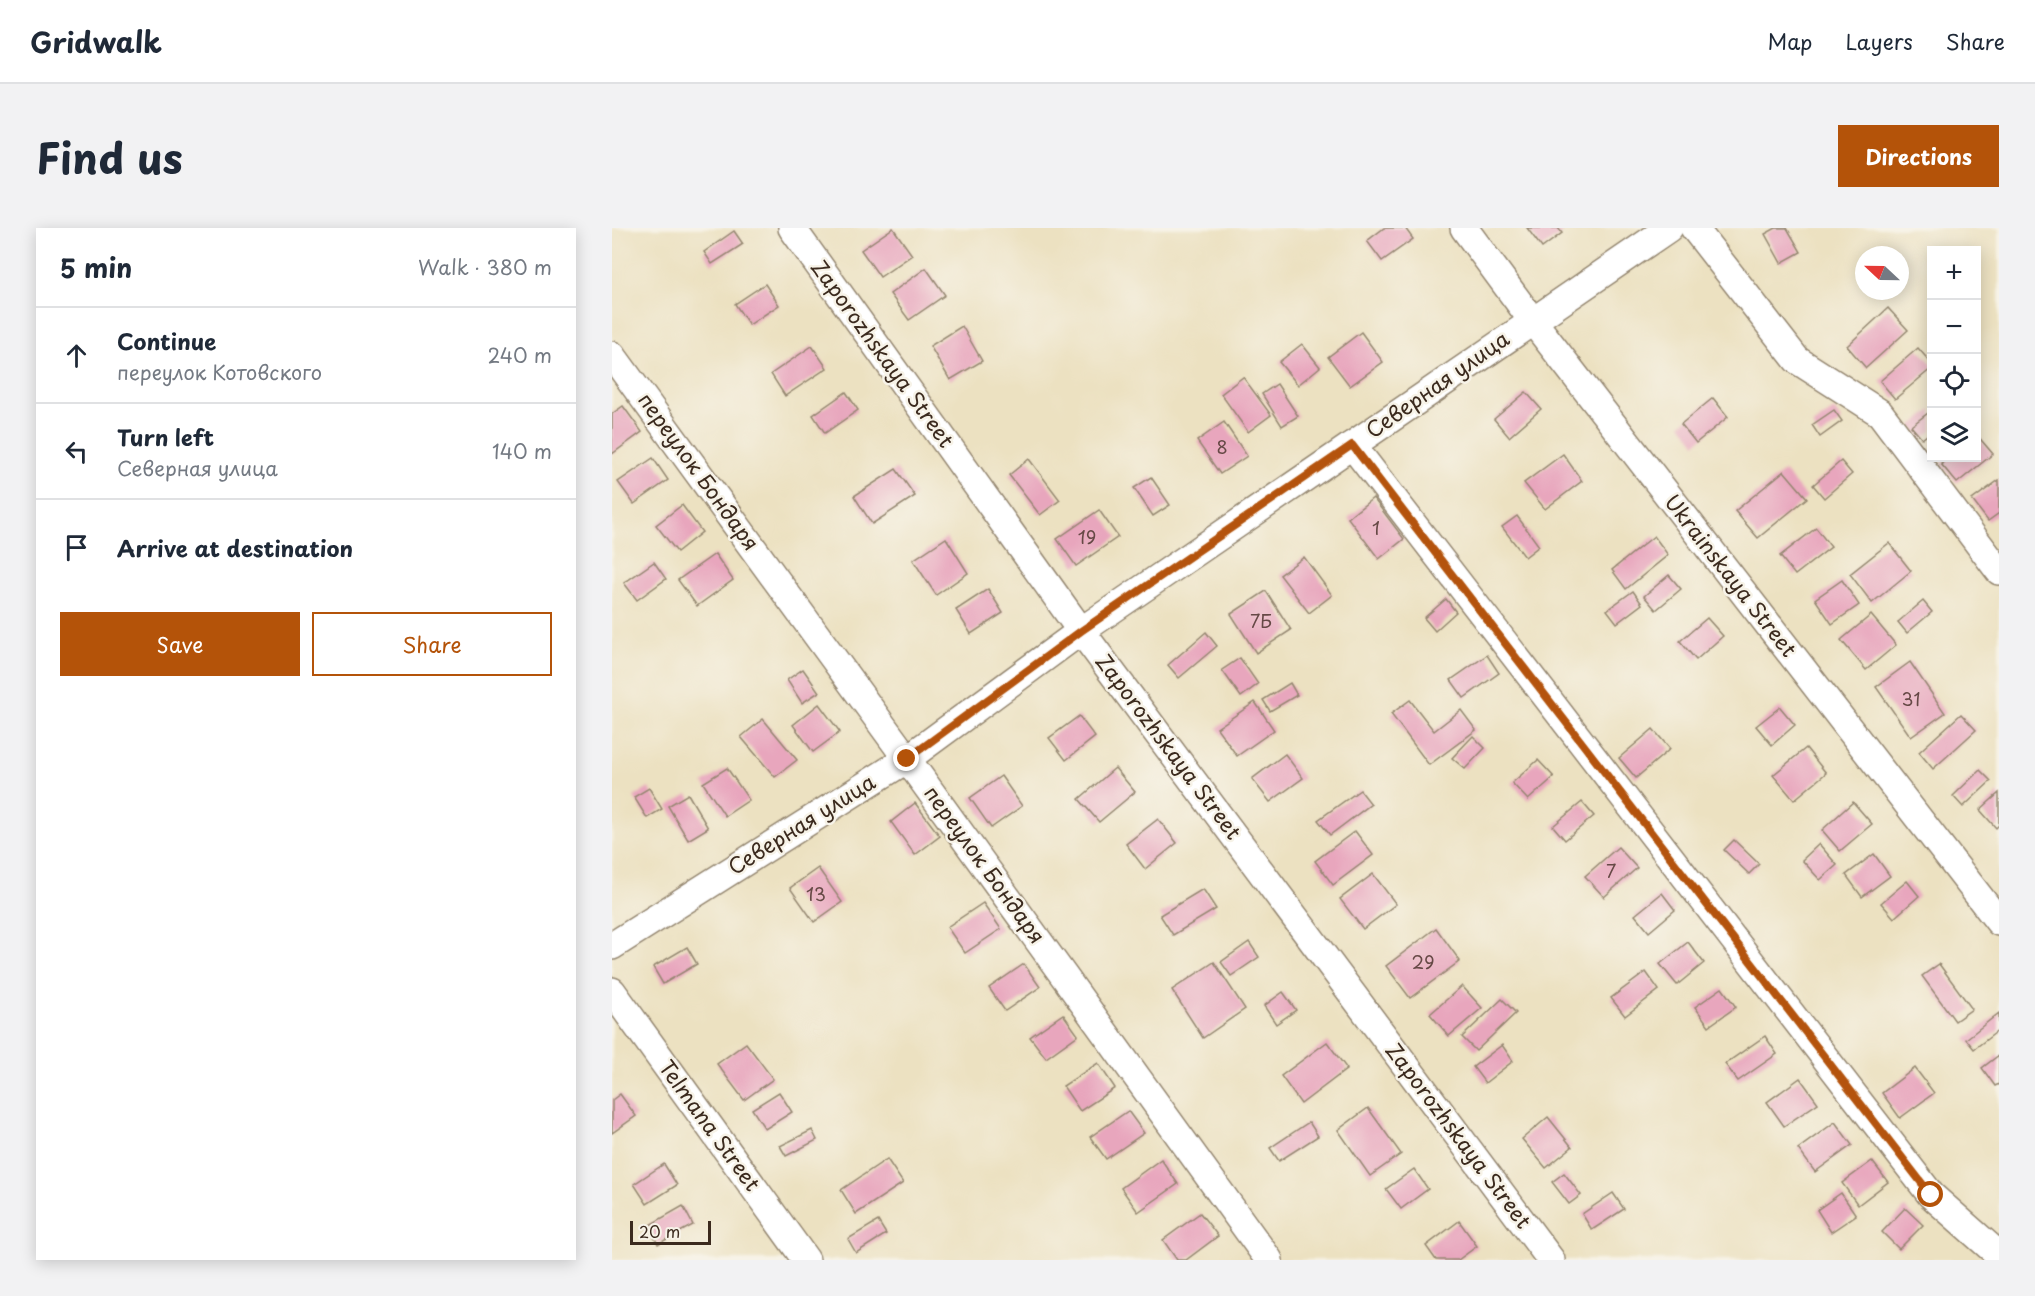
<!DOCTYPE html>
<html lang="en">
<head>
<meta charset="utf-8">
<style>
	body { margin:0; font-family:"Playpen Sans",sans-serif; background:#f2f2f3; color:#1f2937 }
	.controls { position:absolute; right:18px; top:18px; display:grid; overflow:hidden; border-radius:0px; box-shadow:0 3px 15px #0003 }
	.controls button { width:54px; height:54px; display:grid; place-items:center; padding:0; border:0; border-bottom:2px solid #e0e1e3; background:#fff; color:#1f2937; font:30px sans-serif }
	.compass { position:absolute; left:1243px; top:18px; width:54px; height:54px; border-radius:50%; background:#fff; box-shadow:0 3px 15px #0003; rotate:292deg }
	.scale { position:absolute; left:18px; bottom:15px; width:81px; box-sizing:border-box; padding-left:6px; border:3px solid #3b2a1e; border-top:0; font-size:16px; line-height:21px; white-space:nowrap; color:#3b2a1e; -webkit-text-stroke:4px #f7f3e8; paint-order:stroke }
	.stop { position:absolute; width:18px; height:18px; margin:-14px; border:4px solid #b45309; border-radius:50%; background:#fff }
	.stop.end { background:#b45309; border-color:#fff; box-shadow:0 2px 6px #0008 }
	.list { margin:0; padding:0; list-style:none }
	h2 { display:flex; justify-content:space-between; align-items:center; height:78px; margin:0; padding:0 24px; font-size:26px }
	h2 small { font-size:20px; font-weight:400; color:#747a83 }
	.list li { display:grid; grid-template-columns:39px 1fr auto; gap:18px; align-items:center; box-sizing:border-box; height:96px; padding:0 24px; border-top:2px solid #e0e1e3 }
	.list b { display:block; font-size:22px; white-space:nowrap }
	.list p { margin:0; font-size:20px; white-space:nowrap; color:#747a83 }
	.list em { font-size:20px; font-style:normal; color:#747a83 }
	.actions { display:flex; gap:12px; padding:18px 24px }
	.actions a { flex:1; padding:14px 0; border:2px solid #b45309; border-radius:0px; text-align:center; font-size:21px; color:#b45309 }
	.actions .main { background:#b45309; color:#fff }
	.icon { flex:none; width:33px; height:33px; fill:none; stroke:currentColor; stroke-width:2; stroke-linecap:round; stroke-linejoin:round }
	.map { position:relative; flex:none; width:1387px; height:1032px; overflow:hidden; border-radius:0px }
	header { display:flex; align-items:center; gap:36px; box-sizing:border-box; height:84px; padding:0 30px; background:#fff; border-bottom:2px solid #e0e1e3 }
	header strong { font-size:28px }
	nav { display:flex; gap:33px; margin-inline-start:auto; font-size:21px }
	.intro { display:flex; align-items:center; justify-content:space-between; box-sizing:border-box; height:144px; padding:0 36px }
	h1 { margin:0; font-size:42px }
	.button { padding:15px 27px; border-radius:0px; background:#b45309; color:#fff; font-size:21px; font-weight:700 }
	main { display:flex; gap:36px; padding:0 36px }
	aside { flex:1; background:#fff; border-radius:0px; box-shadow:0 3px 15px #0003 }
	.map>svg:first-child { display:block }
	.building { fill:#e8a6bd }
	.lines { fill:none; stroke-linecap:round; stroke-linejoin:round }
	.street-casing { stroke:#948670; stroke-width:30 }
	.street { stroke:#fff; stroke-width:27 }
	.route { stroke:#b45309; stroke-width:8 }
	.labels { text-anchor:middle; stroke-width:5; stroke-linejoin:round; paint-order:stroke }
	.number-label { font-size:18px; fill:#664946 }
	.street-label { font-size:21px; fill:#3b2a1e; stroke:#f7f3e8 }
</style>
</head>
<body>
<header>
<strong>Gridwalk</strong>
<nav><a>Map</a><a>Layers</a><a>Share</a></nav>
</header>
<div class="intro"><h1>Find us</h1><a class="button">Directions</a></div>
<main>
<aside>
<h2>5 min<small>Walk · 380 m</small></h2>
<ul class="list">
<li><svg class="icon" aria-label="ahead" viewBox="0 0 24 24"><path d="M12 20V5M6 11l6-6 6 6"/></svg><div><b>Continue</b><p>переулок Котовского</p></div><em>240 m</em></li>
<li><svg class="icon" aria-label="left" viewBox="0 0 24 24"><path d="M17 20v-9H6M10 6l-5 5 5 5"/></svg><div><b>Turn left</b><p>Северная улица</p></div><em>140 m</em></li>
<li><svg class="icon" aria-label="arrive" viewBox="0 0 24 24"><path d="M6 21V4h12l-3 4 3 4H6"/></svg><div><b>Arrive at destination</b></div></li>
</ul>
<div class="actions"><a class="main">Save</a><a>Share</a></div>
</aside>
<div class="map">
<svg width="1387" height="1032" viewBox="0 0 1387 1032">
	<rect width="100%" height="100%" fill="#f7f3e8"/>
	<filter id="ink" filterUnits="userSpaceOnUse"><feTurbulence type="fractalNoise" baseFrequency=".0167" numOctaves="2"/><feDisplacementMap in="SourceGraphic" scale="12" xChannelSelector="R" yChannelSelector="G"/><feConvolveMatrix kernelMatrix="1 2 1 2 8 2 1 2 1" color-interpolation-filters="sRGB"/></filter>
	<filter id="wash" filterUnits="userSpaceOnUse"><feTurbulence type="fractalNoise" baseFrequency=".008" numOctaves="4" result="noise"/><feDisplacementMap in="SourceGraphic" scale="24" xChannelSelector="R" yChannelSelector="G"/><feGaussianBlur stdDeviation="1.35" result="paint"/><feColorMatrix in="noise" values="0 0 0 0 0 0 0 0 0 0 0 0 0 0 0 0 0 1.4 0 .05"/><feComposite in="paint" operator="in"/></filter>
	<g filter="url(#wash)">
		<rect width="100%" height="100%" fill="#ece1c1"/>
		<g id="blocks">
			<g class="building">
				<polygon points="281,0 300,27 268,49 249,22"/>
				<polygon points="772,0 793,0 801,11 770,33 755,13"/>
				<polygon points="915,0 946,0 950,5 930,20"/>
				<polygon points="1164,0 1175,0 1189,24 1169,35 1153,6"/>
				<polygon points="122,3 131,16 100,36 92,24"/>
				<polygon points="314,40 333,67 297,92 278,66"/>
				<polygon points="153,56 167,77 137,97 123,76"/>
				<polygon points="1276,80 1296,102 1254,140 1235,118"/>
				<polygon points="350,98 370,133 338,152 318,118"/>
				<polygon points="749,104 771,134 738,158 716,129"/>
				<polygon points="690,116 708,139 686,157 667,134"/>
				<polygon points="200,118 215,140 173,168 159,146"/>
				<polygon points="1306,120 1320,136 1320,140 1283,171 1268,153"/>
				<polygon points="631,149 659,187 636,204 609,166"/>
				<polygon points="665,156 686,188 670,198 650,166"/>
				<polygon points="234,164 246,182 213,205 201,187"/>
				<polygon points="914,164 929,181 897,209 882,191"/>
				<polygon points="1101,170 1116,189 1084,215 1069,196"/>
				<polygon points="11,178 30,204 0,226 0,186"/>
				<polygon points="1222,182 1230,193 1208,209 1200,197"/>
				<polygon points="1320,182 1320,203 1310,211 1299,198"/>
				<polygon points="612,194 635,228 608,246 585,213"/>
				<polygon points="1364,206 1381,226 1345,255 1329,236 1337,230 1364,230"/>
				<polygon points="951,226 970,253 933,281 912,255"/>
				<polygon points="41,230 56,252 22,276 6,254"/>
				<polygon points="417,231 448,272 428,287 397,247"/>
				<polygon points="1229,233 1240,246 1212,270 1201,257"/>
				<polygon points="284,241 303,268 260,296 242,268"/>
				<polygon points="1172,243 1195,270 1146,310 1123,283"/>
				<polygon points="539,249 558,277 541,288 522,260"/>
				<polygon points="1387,252 1387,285 1376,293 1360,272"/>
				<polygon points="761,270 792,311 767,331 736,290"/>
				<polygon points="70,277 90,304 65,324 44,297"/>
				<polygon points="487,282 506,309 464,338 445,311"/>
				<polygon points="905,288 927,318 913,329 890,299"/>
				<polygon points="1204,300 1219,319 1183,347 1168,328"/>
				<polygon points="1042,308 1056,327 1014,361 1000,342"/>
				<polygon points="334,310 356,345 324,367 301,332"/>
				<polygon points="1277,315 1299,343 1260,375 1238,346"/>
				<polygon points="103,326 121,352 85,378 66,352"/>
				<polygon points="692,329 720,367 697,385 668,347"/>
				<polygon points="42,334 54,351 25,372 12,355"/>
				<polygon points="1057,347 1069,361 1044,382 1032,368"/>
				<polygon points="1230,352 1247,377 1220,396 1203,371"/>
				<polygon points="376,361 391,385 359,406 344,382"/>
				<polygon points="654,363 679,402 644,425 619,386"/>
				<polygon points="1021,363 1030,376 1005,395 995,382"/>
				<polygon points="834,371 844,384 823,403 812,390"/>
				<polygon points="1311,373 1320,384 1295,405 1286,394"/>
				<polygon points="1259,387 1284,417 1254,442 1229,412"/>
				<polygon points="1095,390 1111,408 1084,432 1068,413"/>
				<polygon points="594,404 605,418 567,450 556,437"/>
				<polygon points="875,427 887,445 852,470 839,452"/>
				<polygon points="628,430 646,456 629,469 610,442"/>
				<polygon points="1298,434 1333,485 1299,509 1264,459"/>
				<polygon points="191,441 207,464 190,475 175,452"/>
				<polygon points="678,455 685,467 658,483 651,472"/>
				<polygon points="798,472 822,503 849,482 864,502 817,537 779,486"/>
				<polygon points="643,474 662,502 625,528 605,500"/>
				<polygon points="207,476 228,504 201,524 181,497"/>
				<polygon points="1168,479 1183,497 1160,517 1144,498"/>
				<polygon points="1349,486 1364,502 1321,541 1307,524"/>
				<polygon points="467,488 483,509 454,532 437,510"/>
				<polygon points="151,491 185,532 163,549 129,509"/>
				<polygon points="1041,501 1058,521 1024,550 1007,530"/>
				<polygon points="861,508 873,520 853,541 840,530"/>
				<polygon points="1194,520 1214,545 1182,572 1161,547"/>
				<polygon points="673,526 691,550 658,574 640,551"/>
				<polygon points="926,532 942,549 916,572 900,555"/>
				<polygon points="115,540 137,572 113,588 91,555"/>
				<polygon points="503,540 523,564 487,594 467,571"/>
				<polygon points="1368,542 1379,553 1351,579 1341,568"/>
				<polygon points="389,548 410,578 379,600 358,570"/>
				<polygon points="37,560 50,581 35,590 22,569"/>
				<polygon points="748,562 759,576 718,607 706,592"/>
				<polygon points="1387,565 1387,597 1384,600 1368,582"/>
				<polygon points="76,566 96,600 76,612 56,578"/>
				<polygon points="970,574 982,588 953,612 941,598"/>
				<polygon points="1241,574 1260,596 1228,623 1210,602"/>
				<polygon points="303,575 328,608 303,627 279,594"/>
				<polygon points="546,591 565,615 533,641 514,616"/>
				<polygon points="743,603 761,627 721,657 703,633"/>
				<polygon points="1122,612 1147,636 1137,646 1112,622"/>
				<polygon points="1207,616 1225,637 1208,652 1190,632"/>
				<polygon points="1006,619 1025,640 992,669 973,648"/>
				<polygon points="1262,626 1278,648 1250,669 1234,647"/>
				<polygon points="206,640 230,674 202,694 178,660"/>
				<polygon points="761,646 784,676 751,701 728,671"/>
				<polygon points="1295,653 1307,668 1282,690 1269,675"/>
				<polygon points="591,661 604,681 561,707 548,687"/>
				<polygon points="1050,665 1063,682 1037,704 1023,687"/>
				<polygon points="371,675 389,701 353,725 335,699"/>
				<polygon points="824,700 848,733 798,770 774,738"/>
				<polygon points="637,714 647,729 619,748 609,734"/>
				<polygon points="1076,714 1092,735 1065,757 1048,736"/>
				<polygon points="75,719 85,736 51,756 41,739"/>
				<polygon points="602,734 633,781 591,810 560,762"/>
				<polygon points="412,736 428,759 393,783 377,760"/>
				<polygon points="1327,736 1360,781 1343,793 1310,748"/>
				<polygon points="1034,744 1047,762 1013,788 999,770"/>
				<polygon points="850,758 870,780 837,808 818,786"/>
				<polygon points="1110,760 1124,779 1097,798 1083,779"/>
				<polygon points="671,764 684,782 664,796 652,778"/>
				<polygon points="890,771 904,785 864,823 850,809"/>
				<polygon points="1387,785 1387,802 1362,821 1354,811"/>
				<polygon points="451,786 466,807 434,830 418,809"/>
				<polygon points="1153,808 1165,826 1126,853 1113,836"/>
				<polygon points="715,814 735,841 689,876 669,848"/>
				<polygon points="134,815 161,851 132,872 105,836"/>
				<polygon points="890,817 901,833 873,855 861,839"/>
				<polygon points="1387,827 1387,856 1383,858 1370,840"/>
				<polygon points="486,835 503,860 468,883 451,858"/>
				<polygon points="1303,840 1322,865 1288,890 1270,865"/>
				<polygon points="1188,850 1206,875 1172,898 1155,874"/>
				<polygon points="167,864 180,884 153,901 140,881"/>
				<polygon points="8,866 24,888 0,905 0,872"/>
				<polygon points="756,880 789,926 758,948 726,902"/>
				<polygon points="516,883 532,905 494,931 478,909"/>
				<polygon points="936,889 960,919 934,940 910,911"/>
				<polygon points="697,894 706,908 667,933 658,920"/>
				<polygon points="1223,894 1240,917 1203,944 1186,921"/>
				<polygon points="200,902 205,912 174,928 168,918"/>
				<polygon points="275,931 291,955 244,986 229,962"/>
				<polygon points="549,931 566,956 526,984 509,960"/>
				<polygon points="1260,933 1276,954 1246,977 1230,955"/>
				<polygon points="52,936 65,957 35,976 22,956"/>
				<polygon points="802,941 816,961 789,981 774,961"/>
				<polygon points="952,945 969,967 957,976 940,954"/>
				<polygon points="1001,965 1012,981 980,1002 970,986"/>
				<polygon points="1229,965 1244,987 1219,1004 1205,982"/>
				<polygon points="71,978 81,997 46,1016 36,998"/>
				<polygon points="1293,980 1311,997 1287,1021 1270,1004"/>
				<polygon points="588,985 606,1008 574,1032 565,1032 551,1012"/>
				<polygon points="266,993 274,1006 244,1025 236,1011"/>
				<polygon points="847,993 865,1018 846,1032 824,1032 814,1018"/>
			</g>
		</g>
	</g>
	<g filter="url(#ink)">
		<use href="#blocks" fill-opacity="0" stroke="#948670" stroke-width="1.5"/>
		<g class="lines">
			<defs>
				<g id="street">
					<polyline points="180,0 469,403 939,1032"/>
					<polyline points="852,0 920,92 1387,694"/>
					<polyline points="1082,0 1185,132 1268,185 1387,343"/>
					<polyline points="0,127 295,531 657,1032"/>
					<polyline points="740,217 1319,967 1387,1027"/>
					<polyline points="0,718 295,531 469,403 1057,0"/>
					<polyline points="0,763 194,1032"/>
				</g>
			</defs>
			<use href="#street" class="street-casing"/>
			<use href="#street" class="street"/>
		</g>
	</g>
	<g class="lines" filter="url(#ink)">
		<polyline class="route" points="295,531 469,403 740,217 1319,967"/>
	</g>
	<g class="labels">
		<g class="number-label">
			<text x="610" y="226">8</text>
			<text x="764" y="307">1</text>
			<text x="475" y="316">19</text>
			<text x="649" y="400">7Б</text>
			<text x="1299" y="478">31</text>
			<text x="999" y="650">7</text>
			<text x="204" y="673">13</text>
			<text x="811" y="741">29</text>
		</g>
		<g class="street-label">
			<text transform="translate(270 126) rotate(54)" y="7">Zaporozhskaya Street</text>
			<text transform="translate(826 157) rotate(-35)" y="7">Северная улица</text>
			<text transform="translate(86 244) rotate(54)" y="7">переулок Бондаря</text>
			<text transform="translate(1118 348) rotate(52)" y="7">Ukrainskaya Street</text>
			<text transform="translate(556 519) rotate(53)" y="7">Zaporozhskaya Street</text>
			<text transform="translate(190 597) rotate(-32)" y="7">Северная улица</text>
			<text transform="translate(372 637) rotate(54)" y="7">переулок Бондаря</text>
			<text transform="translate(97 898) rotate(54)" y="7">Telmana Street</text>
			<text transform="translate(846 908) rotate(53)" y="7">Zaporozhskaya Street</text>
		</g>
	</g>
</svg>
<div class="controls">
<button>+</button>
<button>−</button>
<button><svg class="icon" aria-label="locate" viewBox="0 0 24 24"><circle cx="12" cy="12" r="6"/><path d="M12 2v4M12 18v4M2 12h4M18 12h4"/></svg></button>
<button><svg class="icon" aria-label="layers" viewBox="0 0 24 24"><path d="M12 4l9 5-9 5-9-5zM3 14l9 5 9-5"/></svg></button>
</div>
<svg class="compass" viewBox="-18 -18 36 36"><path d="M0-13l5 13h-10z" fill="#e53935"/><path d="M0 13l5-13h-10z" fill="#747a83"/></svg>
<div class="scale">20 m</div>
<div class="stop" style="left:1319px;top:967px"></div>
<div class="stop end" style="left:295px;top:531px"></div>
</div>
</main>
</body>
</html>
